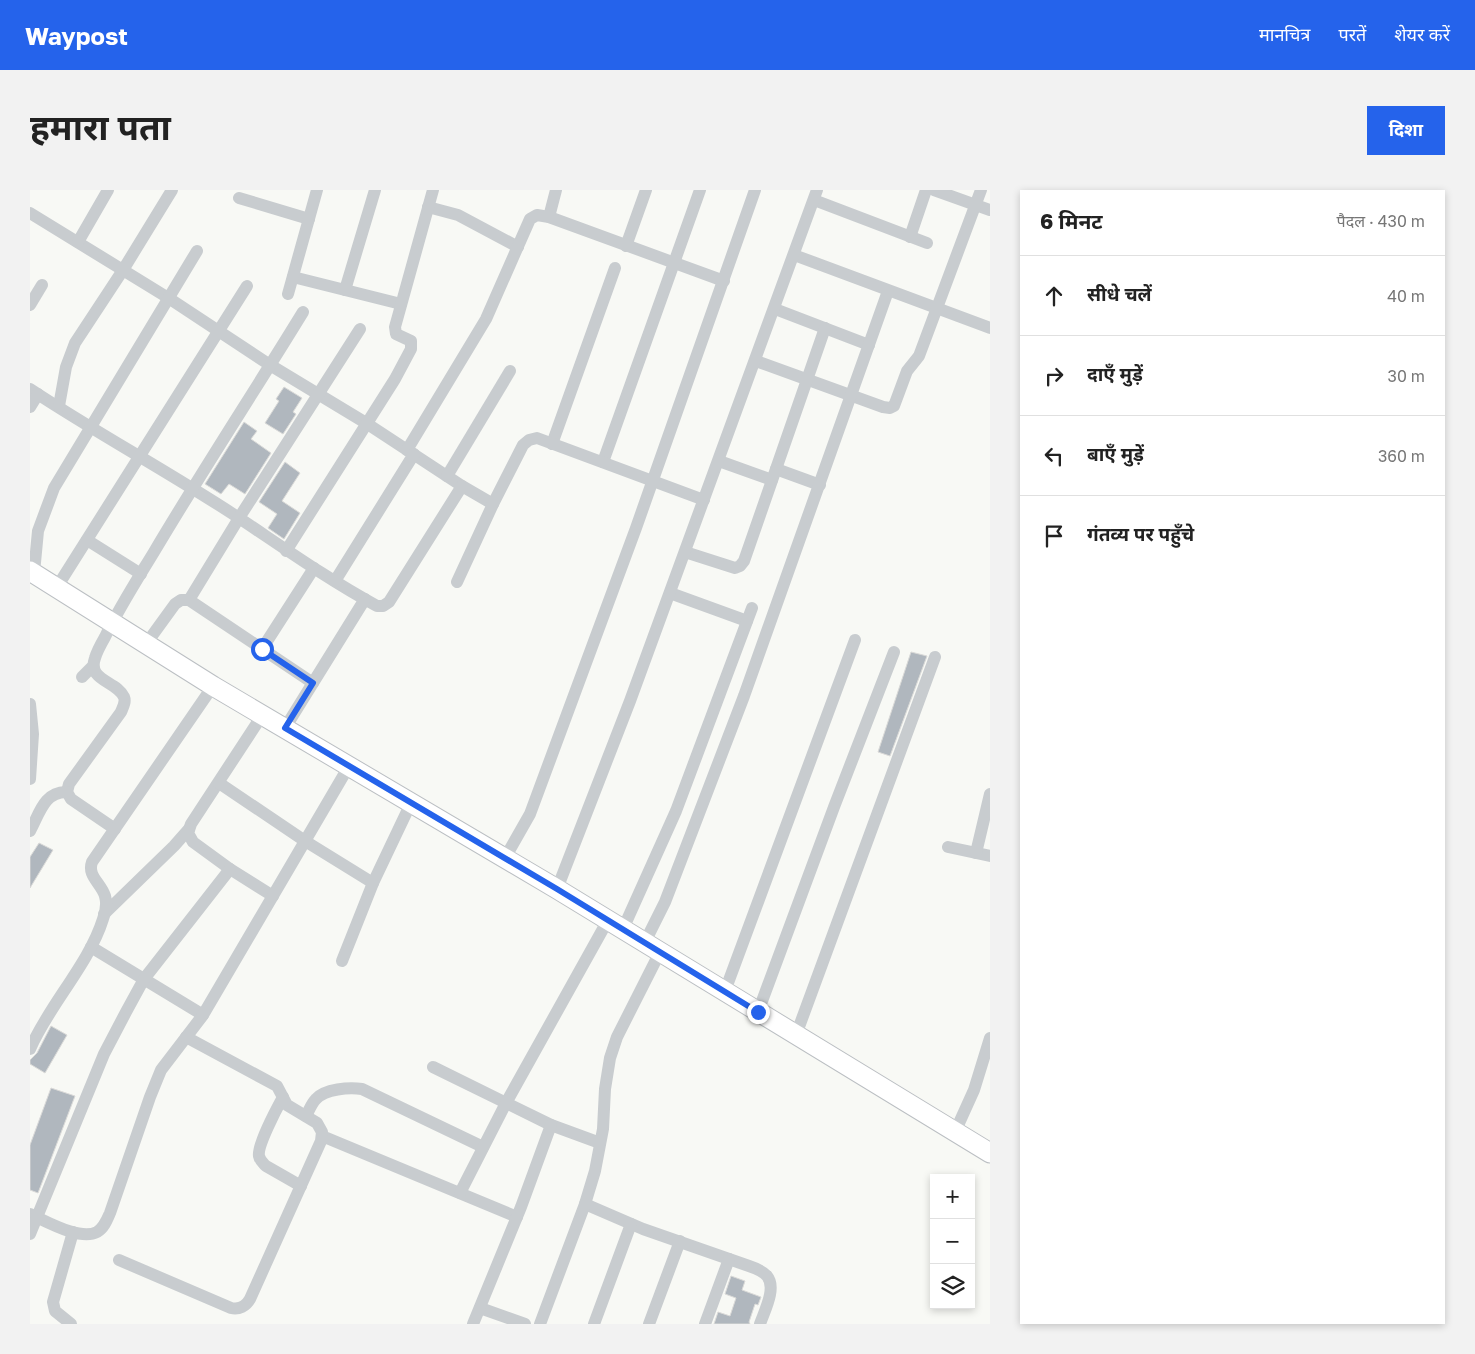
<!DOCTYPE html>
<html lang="hi">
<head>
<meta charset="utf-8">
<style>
	body { margin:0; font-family:"Golos Text","Noto Sans Devanagari",sans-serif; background:#f2f2f2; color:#222 }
	.controls { position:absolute; right:15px; bottom:15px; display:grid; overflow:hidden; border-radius:0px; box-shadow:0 2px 8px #0003 }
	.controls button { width:45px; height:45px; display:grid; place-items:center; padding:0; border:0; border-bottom:1px solid #e0e0e0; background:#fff; color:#222; font:25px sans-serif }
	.stop { position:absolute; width:15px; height:15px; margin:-11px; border:4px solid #2563eb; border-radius:50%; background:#fff }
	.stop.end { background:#2563eb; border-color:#fff; box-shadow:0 1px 5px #0008 }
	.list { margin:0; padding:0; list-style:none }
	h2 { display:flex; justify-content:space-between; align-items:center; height:65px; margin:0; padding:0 20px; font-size:21px }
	h2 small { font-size:16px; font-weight:400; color:#767676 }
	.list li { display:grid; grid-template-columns:32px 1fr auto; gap:15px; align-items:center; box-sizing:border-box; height:80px; padding:0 20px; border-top:1px solid #e0e0e0 }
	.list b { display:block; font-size:19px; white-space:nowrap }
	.list em { font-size:16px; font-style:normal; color:#767676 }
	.icon { flex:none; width:28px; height:28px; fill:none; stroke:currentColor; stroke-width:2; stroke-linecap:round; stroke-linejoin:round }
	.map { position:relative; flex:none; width:960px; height:1134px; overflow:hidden; border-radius:0px }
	header { display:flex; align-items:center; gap:30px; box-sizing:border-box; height:70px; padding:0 25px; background:#2563eb; color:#fff }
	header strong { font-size:24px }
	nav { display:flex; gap:28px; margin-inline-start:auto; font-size:18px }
	.intro { display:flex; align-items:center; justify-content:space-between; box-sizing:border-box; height:120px; padding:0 30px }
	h1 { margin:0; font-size:35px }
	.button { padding:12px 22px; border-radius:0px; background:#2563eb; color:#fff; font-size:18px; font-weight:700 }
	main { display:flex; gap:30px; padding:0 30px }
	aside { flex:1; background:#fff; border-radius:0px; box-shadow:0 2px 8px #0003 }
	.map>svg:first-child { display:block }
	.building { fill:#b0b7be; stroke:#dadad8 }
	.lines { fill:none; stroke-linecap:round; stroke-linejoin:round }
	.primary-casing { stroke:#bbbfc3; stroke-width:21 }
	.street { stroke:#c8cccf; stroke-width:12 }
	.primary { stroke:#fff; stroke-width:19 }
	.route { stroke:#2563eb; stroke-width:6 }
</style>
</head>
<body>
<header>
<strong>Waypost</strong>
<nav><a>मानचित्र</a><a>परतें</a><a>शेयर करें</a></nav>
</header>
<div class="intro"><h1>हमारा पता</h1><a class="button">दिशा</a></div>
<main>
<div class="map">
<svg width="960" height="1134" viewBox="0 0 960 1134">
	<rect width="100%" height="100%" fill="#f8f9f5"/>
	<g class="building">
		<polygon points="254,197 272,208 263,222 266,224 253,244 235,233 249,211 246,209"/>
		<polygon points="214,232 227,241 221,249 241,263 215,304 199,294 191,304 175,294"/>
		<polygon points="255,272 270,283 252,311 270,323 254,349 238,338 247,324 229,312"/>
		<polygon points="881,462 897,466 860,566 848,562"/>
		<polygon points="9,653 23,660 0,698 0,667"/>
		<polygon points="21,836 37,845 15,883 0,874 0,870 7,863"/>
		<polygon points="21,898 45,906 8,1003 0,1000 0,955"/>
		<polygon points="701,1086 715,1091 712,1100 731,1107 728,1115 725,1114 719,1132 720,1134 684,1134 688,1122 700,1126 706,1108 695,1104"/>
	</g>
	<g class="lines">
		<defs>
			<polyline id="primary" points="0,381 183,496 527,699 960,963"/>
		</defs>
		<use href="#primary" class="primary-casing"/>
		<g class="street">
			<polyline points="904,0 960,20"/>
			<polyline points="209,8 279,29"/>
			<polyline points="784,10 897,53"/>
			<polyline points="398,17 428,25 488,57"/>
			<polyline points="0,23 140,109 240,175 336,233 432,296 463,314"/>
			<polyline points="519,27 526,0"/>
			<polyline points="880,47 896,0"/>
			<polyline points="48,52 78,0"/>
			<polyline points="596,56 616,0"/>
			<polyline points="764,65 960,138"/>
			<polyline points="263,87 371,114"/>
			<polyline points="315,100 345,0"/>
			<polyline points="258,104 287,0"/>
			<polyline points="0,115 12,95"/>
			<polyline points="745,119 839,155"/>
			<polyline points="726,171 853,217 860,218 864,216 877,181 889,166 951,0"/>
			<path d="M0 199C68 244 141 283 209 328 254 358 299 390 347 416H353L359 412 432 296"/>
			<polyline points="29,216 36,177 45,153 93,80 142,0"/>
			<polyline points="0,217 8,204"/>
			<polyline points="522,254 585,78"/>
			<polyline points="377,260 456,129 500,29 507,25 519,27 694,91"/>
			<polyline points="689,271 742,290"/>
			<polyline points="573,272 670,0"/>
			<polyline points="746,279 790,295"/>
			<polyline points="417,286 480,181"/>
			<polyline points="57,350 111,384"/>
			<polyline points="256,361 365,189 381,159 381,151 366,144 365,137 403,0"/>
			<polyline points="655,362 705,378 710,376 714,371 795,138"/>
			<polyline points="4,383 8,341 24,298 167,61"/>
			<polyline points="305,391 384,264"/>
			<polyline points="427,392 463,314 493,255 499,250 507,248 674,310"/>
			<polyline points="27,397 217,96"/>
			<polyline points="640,403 717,431"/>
			<polyline points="159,410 209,328 330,139"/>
			<polyline points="116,454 145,414 151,410 159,410 283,493"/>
			<polyline points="232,459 284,378"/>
			<polyline points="52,487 63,476"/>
			<polyline points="0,514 3,544 0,589"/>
			<polyline points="233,524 161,634 158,643 163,652 200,679 243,706"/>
			<polyline points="255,538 335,409"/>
			<polyline points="189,593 275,651 343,693"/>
			<path d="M85 639 41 609 37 602 39 594 91 522C93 517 96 512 94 507 87 491 57 491 65 468 67 461 71 454 75 447 89 418 107 390 124 362 172 281 224 202 273 122"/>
			<path d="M0 641C9 625 14 601 37 602"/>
			<polyline points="918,657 960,666"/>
			<polyline points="946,663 960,604"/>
			<polyline points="475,668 500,624 606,338 725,0"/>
			<polyline points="527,699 600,511 787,0"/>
			<polyline points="74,724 144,656 159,639"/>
			<polyline points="593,739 646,621 722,418"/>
			<polyline points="615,752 635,712 714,506 858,101"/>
			<polyline points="61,757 173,825"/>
			<polyline points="312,771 343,693 381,613"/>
			<polyline points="695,801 825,450"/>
			<polyline points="728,822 804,617 864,462"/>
			<polyline points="766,845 905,467"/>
			<path d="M0 859C19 815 59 774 73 729 76 721 77 713 75 706 71 693 57 686 62 672L183 496"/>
			<polyline points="403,877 521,935 570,953"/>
			<path d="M253 907C247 918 227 956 229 966 230 971 233 973 236 976L271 996"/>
			<path d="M276 926C279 921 281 914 286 909 295 899 319 897 332 899L453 957"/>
			<polyline points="925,942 944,900 960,848"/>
			<polyline points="292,946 487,1027"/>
			<polyline points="430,1003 476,913 578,730"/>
			<path d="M555 1014 613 1039 719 1076C725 1078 733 1081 737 1086 747 1098 734 1122 730 1134"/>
			<path d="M0 1024C16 1031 50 1051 67 1042 74 1038 77 1030 80 1023L120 907 131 880 173 825 319 576"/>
			<polyline points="0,1044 74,864 96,822 114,789 200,679"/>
			<path d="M89 1070 201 1118C209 1120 216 1116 220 1109L291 951 292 942 287 933 257 915 247 896 156 847"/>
			<polyline points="450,1118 495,1134"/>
			<polyline points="41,1134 25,1121 23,1112 43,1042"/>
			<polyline points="443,1134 491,1017 521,935"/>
			<polyline points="510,1134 555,1014 565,981 573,939 575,899 580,868 587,847 630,762"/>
			<polyline points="564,1134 601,1034"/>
			<polyline points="619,1134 650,1051"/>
			<polyline points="675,1134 699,1069"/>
		</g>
		<use href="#primary" class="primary"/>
	</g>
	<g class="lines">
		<polyline class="route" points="232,459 283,493 255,538 527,699 728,822"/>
	</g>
</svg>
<div class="controls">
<button>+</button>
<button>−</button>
<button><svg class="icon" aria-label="layers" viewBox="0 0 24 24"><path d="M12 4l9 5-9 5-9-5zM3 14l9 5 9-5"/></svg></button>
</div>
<div class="stop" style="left:232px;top:459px"></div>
<div class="stop end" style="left:728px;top:822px"></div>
</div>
<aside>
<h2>6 मिनट<small>पैदल · 430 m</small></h2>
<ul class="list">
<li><svg class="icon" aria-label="ahead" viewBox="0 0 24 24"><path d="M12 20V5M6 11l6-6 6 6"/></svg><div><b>सीधे चलें</b></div><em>40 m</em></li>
<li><svg class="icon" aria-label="right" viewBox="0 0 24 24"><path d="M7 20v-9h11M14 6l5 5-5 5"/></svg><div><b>दाएँ मुड़ें</b></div><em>30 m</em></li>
<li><svg class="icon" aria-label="left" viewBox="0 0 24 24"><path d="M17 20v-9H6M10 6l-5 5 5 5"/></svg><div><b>बाएँ मुड़ें</b></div><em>360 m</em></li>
<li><svg class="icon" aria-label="arrive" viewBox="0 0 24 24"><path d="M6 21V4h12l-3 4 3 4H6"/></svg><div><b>गंतव्य पर पहुँचे</b></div></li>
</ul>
</aside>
</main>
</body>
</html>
